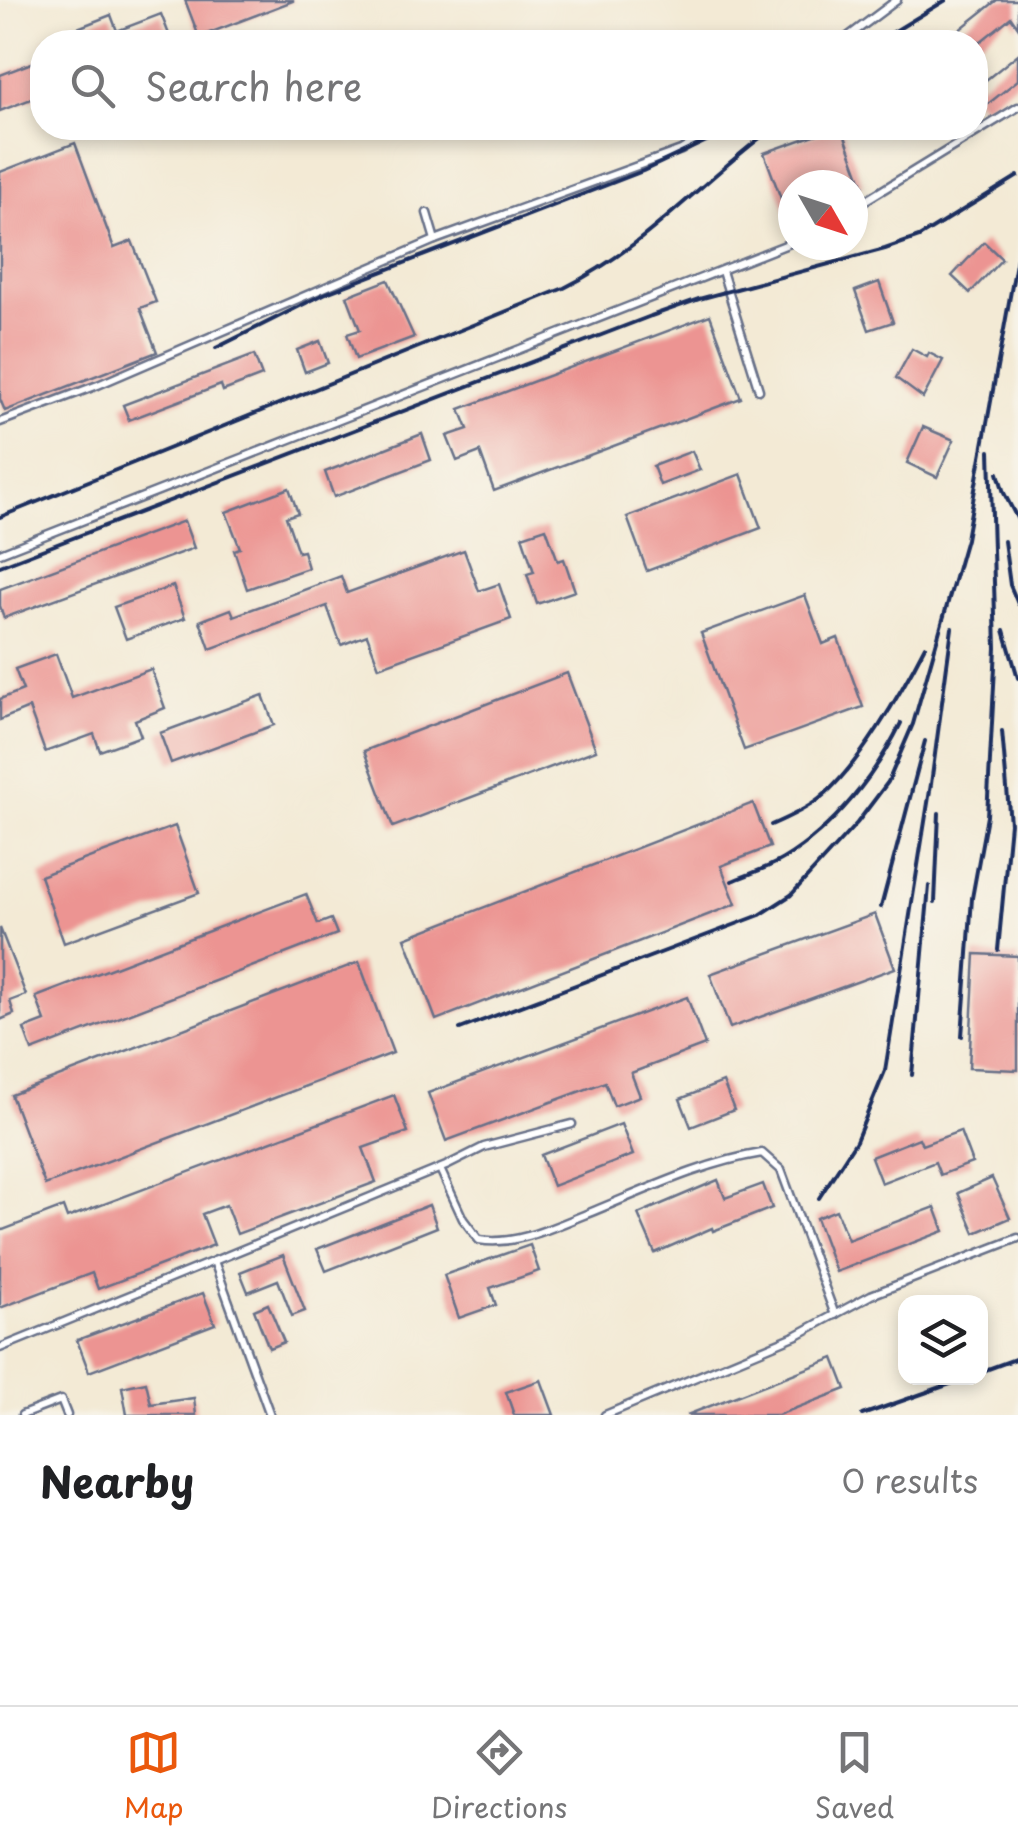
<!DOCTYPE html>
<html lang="en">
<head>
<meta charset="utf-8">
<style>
	body { margin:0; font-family:"Playpen Sans",sans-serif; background:#f2f2f2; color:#202124 }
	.controls { position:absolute; right:30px; bottom:30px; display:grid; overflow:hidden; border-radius:20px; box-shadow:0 5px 15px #0003 }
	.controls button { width:90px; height:90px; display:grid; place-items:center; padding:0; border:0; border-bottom:2px solid #e0e0e0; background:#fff; color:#202124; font:50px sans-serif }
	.compass { position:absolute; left:778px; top:170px; width:90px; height:90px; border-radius:50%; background:#fff; box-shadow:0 5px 15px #0003; rotate:129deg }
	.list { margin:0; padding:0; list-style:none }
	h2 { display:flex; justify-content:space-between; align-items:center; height:130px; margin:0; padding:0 40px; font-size:42px }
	h2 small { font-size:32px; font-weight:400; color:#757577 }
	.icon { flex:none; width:55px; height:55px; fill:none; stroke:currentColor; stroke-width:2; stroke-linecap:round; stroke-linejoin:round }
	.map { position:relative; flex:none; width:1018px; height:1415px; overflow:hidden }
	.search { position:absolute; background:#fff; box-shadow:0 5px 15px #0003; left:30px; right:30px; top:30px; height:110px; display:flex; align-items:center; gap:25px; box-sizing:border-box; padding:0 35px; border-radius:40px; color:#757577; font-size:38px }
	.sheet { height:290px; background:#fff }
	nav { display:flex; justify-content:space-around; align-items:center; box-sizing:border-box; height:140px; border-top:2px solid #e0e0e0; background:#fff; font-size:28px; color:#757577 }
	nav a { display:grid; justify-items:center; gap:5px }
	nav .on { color:#ea580c }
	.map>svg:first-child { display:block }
	.building { fill:#ec9492 }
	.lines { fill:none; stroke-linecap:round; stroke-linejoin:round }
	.service-casing { stroke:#677088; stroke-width:11 }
	.service { stroke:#fff; stroke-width:6 }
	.rail { stroke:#1b2f5e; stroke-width:4 }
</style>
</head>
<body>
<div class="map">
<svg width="1018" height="1415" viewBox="0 0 1018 1415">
	<rect width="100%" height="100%" fill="#f7f3e8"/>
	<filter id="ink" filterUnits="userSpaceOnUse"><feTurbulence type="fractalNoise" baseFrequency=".01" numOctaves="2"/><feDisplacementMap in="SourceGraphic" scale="20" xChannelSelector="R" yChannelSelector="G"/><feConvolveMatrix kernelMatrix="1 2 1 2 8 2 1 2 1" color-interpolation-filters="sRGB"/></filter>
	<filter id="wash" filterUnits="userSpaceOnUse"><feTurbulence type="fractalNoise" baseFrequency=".0048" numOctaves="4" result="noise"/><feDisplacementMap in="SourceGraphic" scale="40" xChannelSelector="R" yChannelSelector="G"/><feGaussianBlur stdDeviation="2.25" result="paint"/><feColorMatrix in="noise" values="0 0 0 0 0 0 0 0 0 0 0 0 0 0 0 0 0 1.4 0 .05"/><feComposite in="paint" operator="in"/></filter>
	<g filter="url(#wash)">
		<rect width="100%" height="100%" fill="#f3ead5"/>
		<g id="blocks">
			<g class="building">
				<polygon points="185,0 293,0 293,1 199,37"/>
				<polygon points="997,0 1018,0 1018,27 1011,17 980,42 944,42"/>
				<polygon points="161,14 172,42 42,42 111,15 117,31"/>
				<polygon points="1018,54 1018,80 983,108 976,99 976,88"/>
				<polygon points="42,59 42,95 0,111 0,75"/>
				<polygon points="834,128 842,128 863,185 793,185 792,228 764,153"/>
				<polygon points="75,143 114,248 132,241 156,302 140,308 157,352 5,411 0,399 0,172"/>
				<polygon points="984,242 1002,259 970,293 952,276"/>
				<polygon points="388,280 414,337 356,359 347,334 360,330 347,296"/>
				<polygon points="879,282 893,322 869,330 855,291"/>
				<polygon points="710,315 741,398 494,491 480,452 457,461 447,436 468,429 460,409"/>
				<polygon points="320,341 328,363 305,372 297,350"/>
				<polygon points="912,349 927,357 929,353 943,360 923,398 896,378"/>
				<polygon points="254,355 262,376 223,391 221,385 129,420 123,405"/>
				<polygon points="923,427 954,440 937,477 907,463"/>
				<polygon points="422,434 431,460 334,497 325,472"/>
				<polygon points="692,451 700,470 660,485 653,466"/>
				<polygon points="741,474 761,528 647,571 627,517"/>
				<polygon points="289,488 298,513 286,517 298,552 303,551 308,568 247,589 234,550 240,548 226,512"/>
				<polygon points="184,521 194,548 4,618 0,606 0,589"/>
				<polygon points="546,528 558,561 564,559 575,591 537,604 527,574 534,572 522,536"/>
				<polygon points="464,550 479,591 499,584 511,619 379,667 367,635 341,645 327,606 210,649 200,621 231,609 234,616 341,576 347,593"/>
				<polygon points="173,586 185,618 126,639 114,607"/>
				<polygon points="805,595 823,644 838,638 863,707 744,750 701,633"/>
				<polygon points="56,654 72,698 151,669 165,708 135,720 141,736 100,751 94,734 45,752 29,708 0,720 0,699 23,690 15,669"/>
				<polygon points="567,673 596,750 393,827 364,751"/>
				<polygon points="263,695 274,725 171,763 160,733"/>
				<polygon points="753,803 770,847 721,866 736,904 436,1020 405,938"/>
				<polygon points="175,826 199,893 64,943 40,876"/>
				<polygon points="306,894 318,924 331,919 337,934 32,1051 24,1029 45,1021 36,997"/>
				<polygon points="875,914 895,968 730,1028 710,974"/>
				<polygon points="0,928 26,995 10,1001 14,1014 0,1020"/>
				<polygon points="975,954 1018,956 1018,1070 969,1068"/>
				<polygon points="359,962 393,1053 45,1185 11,1095"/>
				<polygon points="687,997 705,1045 631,1073 640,1096 614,1106 605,1082 446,1141 428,1093"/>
				<polygon points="723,1082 734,1110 691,1127 680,1099"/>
				<polygon points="394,1095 408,1132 363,1148 376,1182 237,1234 226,1205 202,1214 214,1245 98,1289 92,1273 0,1308 0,1231 63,1207 67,1218"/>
				<polygon points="621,1124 633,1155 553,1186 541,1155"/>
				<polygon points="960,1131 972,1163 940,1175 935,1162 881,1183 871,1157 919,1138 922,1145"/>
				<polygon points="992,1178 1010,1218 975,1233 958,1193"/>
				<polygon points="718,1180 725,1198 763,1184 772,1208 713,1231 712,1228 655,1253 638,1214"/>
				<polygon points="429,1205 437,1227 326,1271 317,1249"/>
				<polygon points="935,1207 944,1231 836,1272 816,1218 836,1210 848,1240"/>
				<polygon points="530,1245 539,1271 490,1288 496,1305 459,1318 444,1275"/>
				<polygon points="283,1255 305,1311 292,1316 278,1280 248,1292 240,1272"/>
				<polygon points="203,1293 215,1324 89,1372 77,1340"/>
				<polygon points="268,1304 284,1342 269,1348 254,1310"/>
				<polygon points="834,1358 846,1389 778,1415 687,1415"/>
				<polygon points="541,1380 554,1415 514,1415 506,1392"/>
				<polygon points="146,1382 151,1404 194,1398 196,1415 127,1415 122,1387"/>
			</g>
		</g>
	</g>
	<g filter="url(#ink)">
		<use href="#blocks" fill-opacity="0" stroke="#677088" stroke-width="2.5"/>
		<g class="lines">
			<defs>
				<g id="service">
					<polyline points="841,42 897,0"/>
					<polyline points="853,208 1018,107"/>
					<polyline points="427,213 435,240 681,150 717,128"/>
					<polyline points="722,271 759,390"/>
					<polyline points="0,422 98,385 435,240"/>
					<polyline points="0,553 793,242"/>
					<path d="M440 1169 463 1219 479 1240C515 1246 551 1228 584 1215 642 1192 700 1163 762 1153L781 1170 835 1315"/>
					<polyline points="0,1348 214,1261"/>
					<polyline points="22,1415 61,1400 67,1415"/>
					<polyline points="270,1415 214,1261 446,1166 484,1147 572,1124"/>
					<polyline points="605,1415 797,1335 871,1295 1018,1238"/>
				</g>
			</defs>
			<use href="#service" class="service-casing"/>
			<use href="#service" class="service"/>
			<g class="rail">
				<polyline points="877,42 946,0"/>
				<polyline points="216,348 324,294 643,171 734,128"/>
				<polyline points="998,473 1004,493 1018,520"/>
				<path d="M0 517 564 288C645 248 701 181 773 128"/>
				<polyline points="1004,541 1010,585 1018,604"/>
				<polyline points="0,566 651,316 699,299 885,249 919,237 1018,176"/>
				<polyline points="1004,630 1018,678"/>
				<path d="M771 825C787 818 805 810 819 799 858 768 902 691 925 646"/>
				<path d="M732 881C749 874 768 868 783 859 834 828 875 776 901 723"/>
				<polyline points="935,902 939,813"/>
				<polyline points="881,907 925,741"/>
				<polyline points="998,950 1010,823 1002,731"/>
				<polyline points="460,1029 760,915 791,895 857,823 888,782 913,724 966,539 1018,252"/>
				<polyline points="962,1036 972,898 987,816 996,648 990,451"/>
				<polyline points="912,1075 929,886"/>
				<polyline points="819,1198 856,1141 885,1071 931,784 952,628"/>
				<polyline points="980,1372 1018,1358"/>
				<polyline points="862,1415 967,1378"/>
			</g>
		</g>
	</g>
</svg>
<div class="controls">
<button><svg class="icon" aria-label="layers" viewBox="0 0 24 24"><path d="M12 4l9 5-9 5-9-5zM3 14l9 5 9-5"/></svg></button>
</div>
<svg class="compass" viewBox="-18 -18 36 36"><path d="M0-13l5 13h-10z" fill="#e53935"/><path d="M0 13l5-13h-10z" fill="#757577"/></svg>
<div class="search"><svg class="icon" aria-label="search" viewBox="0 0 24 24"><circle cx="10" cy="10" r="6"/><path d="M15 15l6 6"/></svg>Search here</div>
</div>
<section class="sheet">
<h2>Nearby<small>0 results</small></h2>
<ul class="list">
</ul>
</section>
<nav>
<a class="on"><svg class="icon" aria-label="map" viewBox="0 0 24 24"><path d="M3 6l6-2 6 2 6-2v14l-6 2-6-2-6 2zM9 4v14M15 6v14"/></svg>Map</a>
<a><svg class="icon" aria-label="directions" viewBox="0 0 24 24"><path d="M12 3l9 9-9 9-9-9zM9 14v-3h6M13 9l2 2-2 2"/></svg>Directions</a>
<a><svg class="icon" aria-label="saved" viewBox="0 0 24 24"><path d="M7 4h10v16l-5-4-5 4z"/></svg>Saved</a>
</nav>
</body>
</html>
